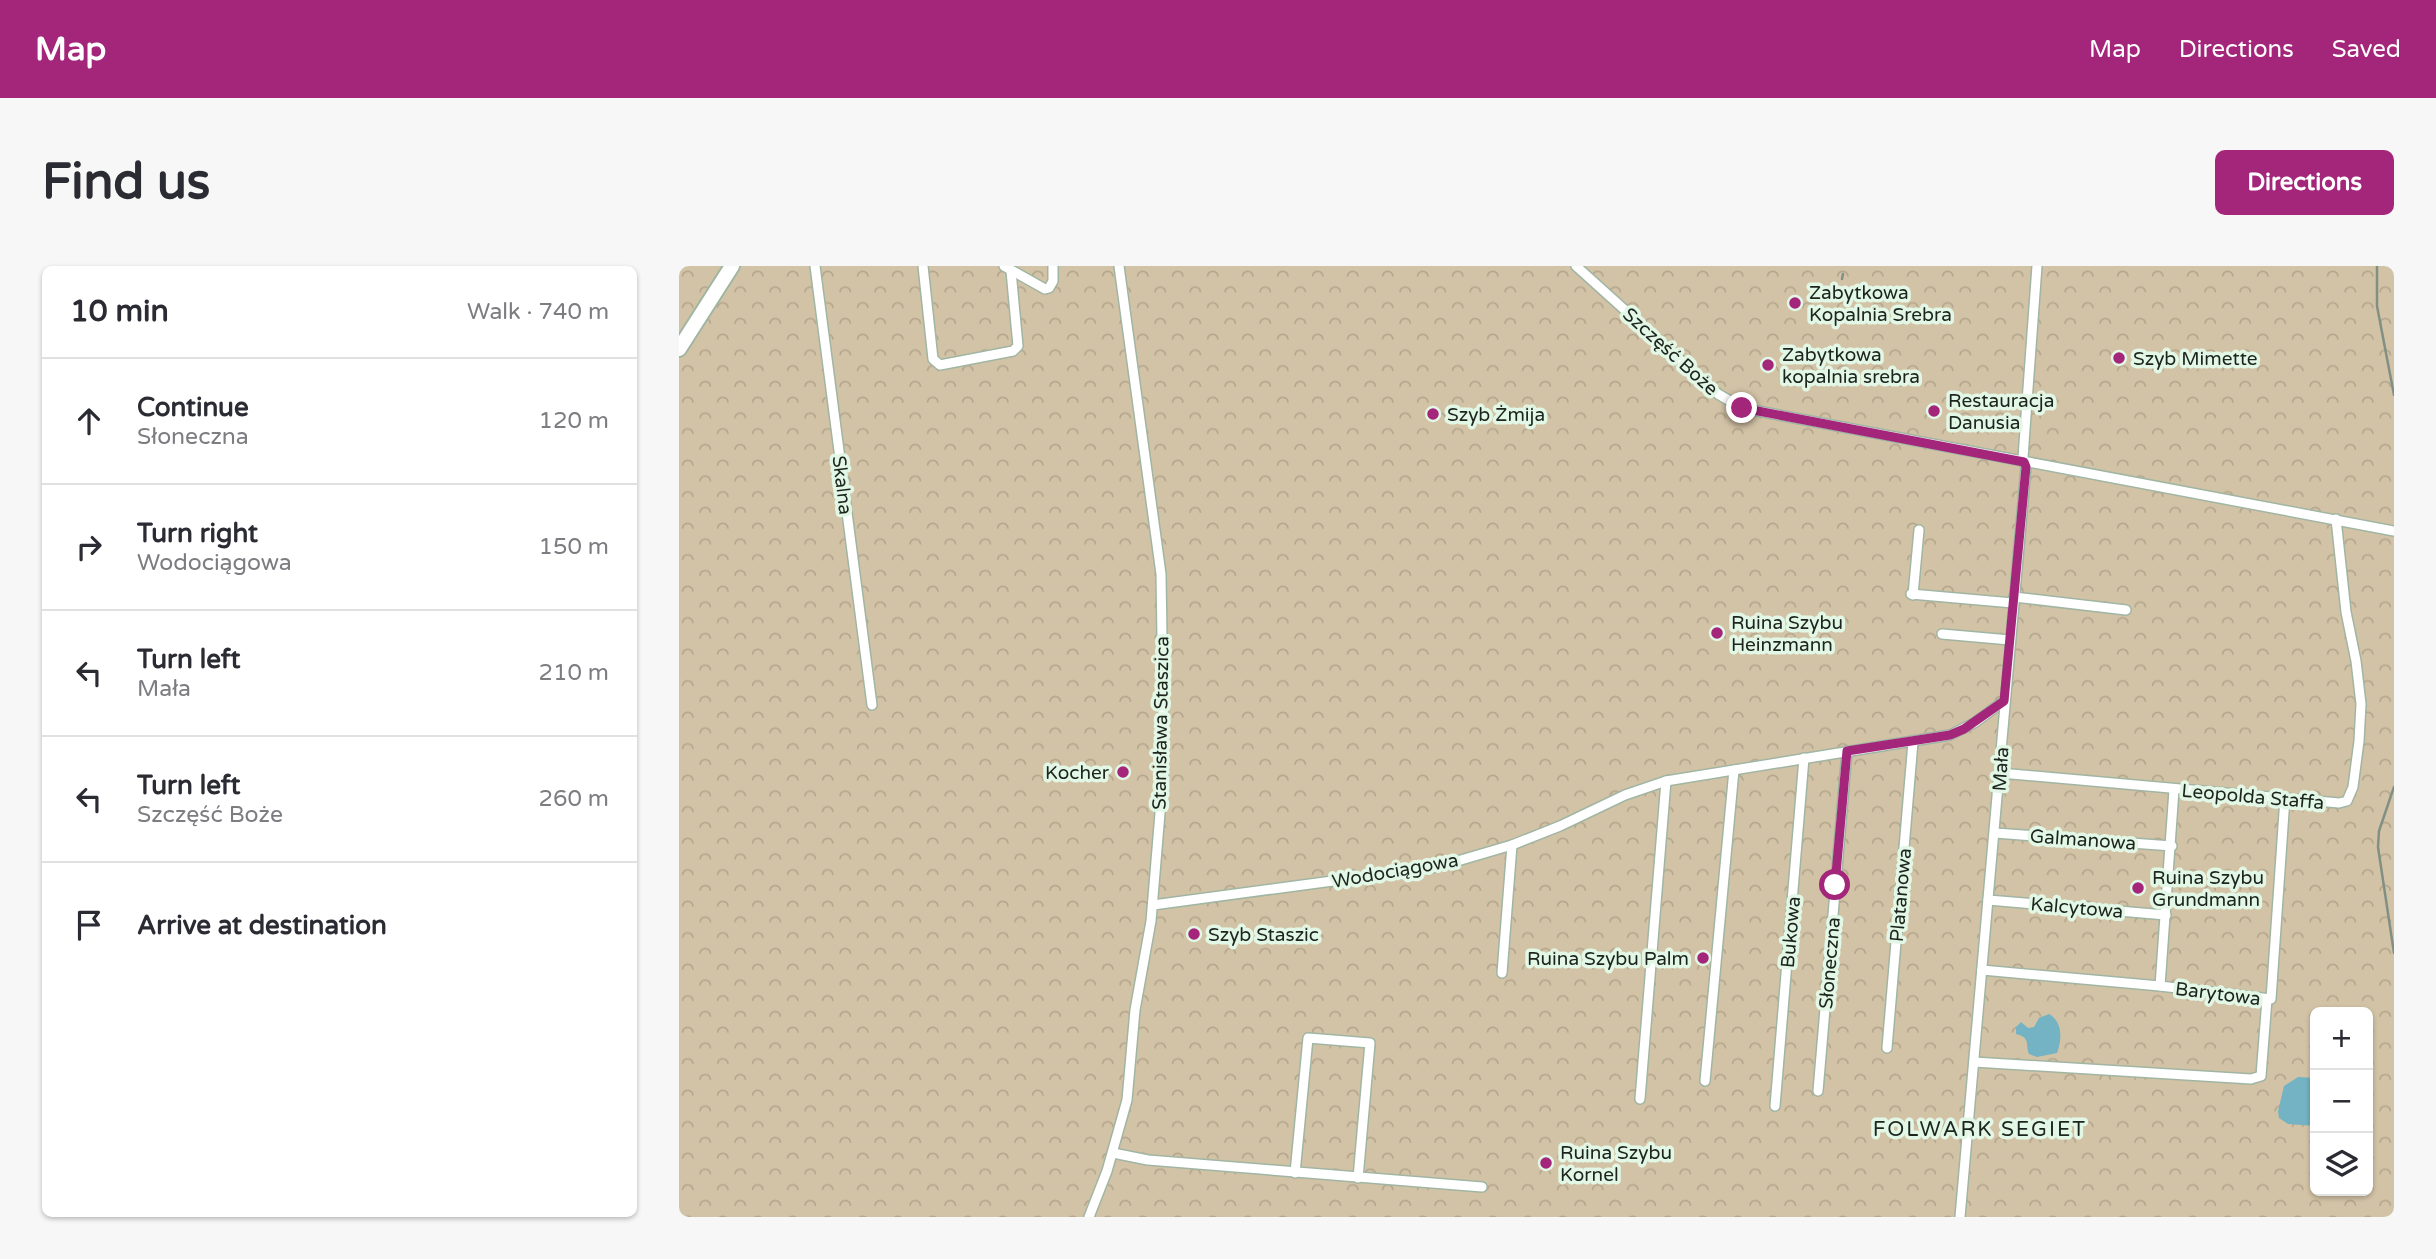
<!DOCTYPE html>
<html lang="en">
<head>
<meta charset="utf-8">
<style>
	body { margin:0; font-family:"Varela Round",sans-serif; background:#f7f7f7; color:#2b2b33 }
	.controls { position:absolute; right:21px; bottom:21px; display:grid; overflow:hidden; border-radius:10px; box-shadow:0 2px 5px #0004 }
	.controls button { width:63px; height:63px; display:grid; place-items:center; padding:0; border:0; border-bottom:2px solid #e1e1e2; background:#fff; color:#2b2b33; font:35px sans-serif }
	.stop { position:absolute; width:21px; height:21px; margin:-16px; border:5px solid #a3267b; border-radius:50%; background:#fff }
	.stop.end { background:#a3267b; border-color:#fff; box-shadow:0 2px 7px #0008 }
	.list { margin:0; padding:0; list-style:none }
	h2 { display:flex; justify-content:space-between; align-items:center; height:91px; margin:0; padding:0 28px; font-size:30px }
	h2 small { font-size:23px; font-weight:400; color:#7c7c81 }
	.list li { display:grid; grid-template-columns:46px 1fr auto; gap:21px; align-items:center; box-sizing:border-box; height:126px; padding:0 28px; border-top:2px solid #e1e1e2 }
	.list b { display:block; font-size:26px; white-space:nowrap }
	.list p { margin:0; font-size:23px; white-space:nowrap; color:#7c7c81 }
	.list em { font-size:23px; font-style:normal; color:#7c7c81 }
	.icon { flex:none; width:38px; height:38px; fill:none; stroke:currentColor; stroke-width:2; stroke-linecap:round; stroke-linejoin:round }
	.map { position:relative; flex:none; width:1715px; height:951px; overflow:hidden; border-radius:10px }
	header { display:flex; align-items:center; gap:42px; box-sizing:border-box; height:98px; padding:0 35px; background:#a3267b; color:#fff }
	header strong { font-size:33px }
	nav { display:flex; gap:38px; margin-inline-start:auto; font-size:24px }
	.intro { display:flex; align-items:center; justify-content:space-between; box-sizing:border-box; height:168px; padding:0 42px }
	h1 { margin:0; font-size:49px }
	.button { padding:18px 32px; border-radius:10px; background:#a3267b; color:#fff; font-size:24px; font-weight:700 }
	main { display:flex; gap:42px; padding:0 42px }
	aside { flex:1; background:#fff; border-radius:10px; box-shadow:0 2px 5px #0004 }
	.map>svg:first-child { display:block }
	.park { fill:url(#park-crowns); fill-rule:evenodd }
	.water { fill:#73b3c3 }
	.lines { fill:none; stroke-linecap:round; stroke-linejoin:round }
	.street-casing { stroke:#a1b5a3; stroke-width:12 }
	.primary-casing { stroke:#a1b5a3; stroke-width:18 }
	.street { stroke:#fff; stroke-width:9 }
	.primary { stroke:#fff; stroke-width:14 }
	.rail { stroke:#819083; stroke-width:2.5 }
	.route { stroke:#a3267b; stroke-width:9 }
	.poi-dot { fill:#a3267b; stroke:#e2f7e5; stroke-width:2.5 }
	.labels { text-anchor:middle; stroke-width:7; stroke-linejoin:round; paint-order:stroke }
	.poi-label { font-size:19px; fill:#1c241d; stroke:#e2f7e5; text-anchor:start }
	.street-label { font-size:19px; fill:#1c241d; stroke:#e2f7e5 }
	.neighbourhood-label { font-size:21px; letter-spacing:2px; fill:#1c241d; stroke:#e2f7e5 }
</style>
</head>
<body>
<header>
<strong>Map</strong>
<nav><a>Map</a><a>Directions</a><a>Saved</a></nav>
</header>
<div class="intro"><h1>Find us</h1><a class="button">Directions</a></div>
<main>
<aside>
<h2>10 min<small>Walk · 740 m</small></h2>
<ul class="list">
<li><svg class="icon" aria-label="ahead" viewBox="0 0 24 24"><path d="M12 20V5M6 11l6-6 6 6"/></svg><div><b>Continue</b><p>Słoneczna</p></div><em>120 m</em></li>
<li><svg class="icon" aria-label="right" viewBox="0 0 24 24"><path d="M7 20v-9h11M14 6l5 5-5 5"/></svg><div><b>Turn right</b><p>Wodociągowa</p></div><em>150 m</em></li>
<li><svg class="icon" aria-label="left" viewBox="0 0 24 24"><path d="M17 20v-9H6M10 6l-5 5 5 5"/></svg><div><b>Turn left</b><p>Mała</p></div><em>210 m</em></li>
<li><svg class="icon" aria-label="left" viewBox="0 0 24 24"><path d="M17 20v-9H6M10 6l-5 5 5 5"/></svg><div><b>Turn left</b><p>Szczęść Boże</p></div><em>260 m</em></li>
<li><svg class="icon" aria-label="arrive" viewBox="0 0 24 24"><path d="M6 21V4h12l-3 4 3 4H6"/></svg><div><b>Arrive at destination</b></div></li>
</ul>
</aside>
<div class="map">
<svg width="1715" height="951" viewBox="0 0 1715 951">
	<defs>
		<pattern id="park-crowns" width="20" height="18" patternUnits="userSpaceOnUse" patternTransform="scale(1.75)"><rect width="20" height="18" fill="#d3c3a6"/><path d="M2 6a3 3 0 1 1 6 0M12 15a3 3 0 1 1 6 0" fill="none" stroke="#b5a78e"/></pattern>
	</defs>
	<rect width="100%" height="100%" fill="#e2f7e5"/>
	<path class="park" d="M0 0H1715V951H0ZM1636 746H1689V925H1636Z"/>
	<g class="water">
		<path d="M1370 748C1384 756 1383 774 1378 787L1358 791 1350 788C1346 777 1352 772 1337 768V761L1342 756 1349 762 1355 761 1360 752Z"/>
		<polygon points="1619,811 1636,812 1636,860 1609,858 1600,852 1599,845 1605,820"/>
	</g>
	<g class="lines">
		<defs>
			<g id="street">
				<polyline points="136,0 193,439"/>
				<polyline points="244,0 254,93 261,99 334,85 339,80 332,5"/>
				<polyline points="325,0 366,23 370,22 374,15 374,0"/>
				<polyline points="897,0 1039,128 1063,142 1715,265"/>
				<polyline points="1232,328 1334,337"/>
				<polyline points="1234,329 1240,264"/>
				<polyline points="1335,331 1447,344"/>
				<polyline points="1263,368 1331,374"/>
				<polyline points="1321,507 1660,537 1668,535 1674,521 1680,475 1682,438 1677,395 1667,346 1657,253"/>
				<polyline points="1495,524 1481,720 1592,733 1606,532"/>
				<polyline points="1316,567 1493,580"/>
				<polyline points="1309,634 1487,649"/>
				<polyline points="474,639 758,601 833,579 881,560 946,529 987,515 1271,469 1295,457 1325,435"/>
				<polyline points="1303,704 1481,720"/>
				<polyline points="823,707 833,579"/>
				<polyline points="1208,782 1234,476"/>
				<polyline points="1295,796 1572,813 1582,810 1588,733"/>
				<polyline points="1026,815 1055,504"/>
				<polyline points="1139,825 1168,485"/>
				<polyline points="961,833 987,515"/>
				<polyline points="1096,840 1125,492"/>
				<polyline points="434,887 469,894 803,921"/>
				<polyline points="616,907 629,772 691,777 679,912"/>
				<polyline points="410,951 428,905 448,834 456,744 472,655 485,499 482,308 440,0"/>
				<polyline points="1281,951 1347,201 1344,192 1346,163 1358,0"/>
			</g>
			<polyline id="primary" points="0,83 53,0"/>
		</defs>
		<use href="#street" class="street-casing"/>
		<use href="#primary" class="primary-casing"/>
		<use href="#street" class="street"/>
		<use href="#primary" class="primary"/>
		<g class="rail">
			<polyline points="1698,0 1698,40 1715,129"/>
			<polyline points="1163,13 1164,8"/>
			<polyline points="1715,521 1700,565 1699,581 1715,687"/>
		</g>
	</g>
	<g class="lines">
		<polyline class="route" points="1063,142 1345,196 1347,201 1325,435 1285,463 1271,469 1168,485 1156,619"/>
	</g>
	<g class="poi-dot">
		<circle cx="1116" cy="37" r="7"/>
		<circle cx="1440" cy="92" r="7"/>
		<circle cx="1089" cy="99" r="7"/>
		<circle cx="1255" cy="145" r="7"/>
		<circle cx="754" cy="148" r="7"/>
		<circle cx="1038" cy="367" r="7"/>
		<circle cx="444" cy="506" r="7"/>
		<circle cx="1459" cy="622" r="7"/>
		<circle cx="515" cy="668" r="7"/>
		<circle cx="1024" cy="692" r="7"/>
		<circle cx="867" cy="897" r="7"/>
	</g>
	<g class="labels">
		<g class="poi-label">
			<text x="1130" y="33">Zabytkowa<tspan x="1130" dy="22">Kopalnia Srebra</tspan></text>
			<text x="1103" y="95">Zabytkowa<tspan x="1103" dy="22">kopalnia srebra</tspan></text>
			<text x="1454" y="99">Szyb Mimette</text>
			<text x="1269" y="141">Restauracja<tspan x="1269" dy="22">Danusia</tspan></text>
			<text x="768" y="155">Szyb Żmija</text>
			<text x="1052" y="363">Ruina Szybu<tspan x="1052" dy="22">Heinzmann</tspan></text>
			<text x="430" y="513" text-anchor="end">Kocher</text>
			<text x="1473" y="618">Ruina Szybu<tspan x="1473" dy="22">Grundmann</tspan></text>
			<text x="529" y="675">Szyb Staszic</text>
			<text x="1010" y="699" text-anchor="end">Ruina Szybu Palm</text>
			<text x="881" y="893">Ruina Szybu<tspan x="881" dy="22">Kornel</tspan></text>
		</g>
		<g class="street-label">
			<text transform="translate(992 85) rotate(42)" y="7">Szczęść Boże</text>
			<text transform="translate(164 219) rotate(83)" y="7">Skalna</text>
			<text transform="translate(481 457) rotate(-89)" y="7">Stanisława Staszica</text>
			<text transform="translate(1321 503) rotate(-86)" y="7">Mała</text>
			<text transform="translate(1574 530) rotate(5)" y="7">Leopolda Staffa</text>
			<text transform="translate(1404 573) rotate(4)" y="7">Galmanowa</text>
			<text transform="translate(716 604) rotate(-10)" y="7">Wodociągowa</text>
			<text transform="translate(1221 629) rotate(-85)" y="7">Platanowa</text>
			<text transform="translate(1398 641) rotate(5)" y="7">Kalcytowa</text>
			<text transform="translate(1111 666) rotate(-85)" y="7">Bukowa</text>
			<text transform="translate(1150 697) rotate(-85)" y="7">Słoneczna</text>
			<text transform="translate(1539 727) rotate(7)" y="7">Barytowa</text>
		</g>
		<g class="neighbourhood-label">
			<text x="1301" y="870">FOLWARK SEGIET</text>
		</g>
	</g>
</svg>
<div class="controls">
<button>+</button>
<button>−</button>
<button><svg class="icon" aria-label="layers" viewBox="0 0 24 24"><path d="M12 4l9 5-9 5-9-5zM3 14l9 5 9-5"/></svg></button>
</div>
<div class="stop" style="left:1156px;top:619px"></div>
<div class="stop end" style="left:1063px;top:142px"></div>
</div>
</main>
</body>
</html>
